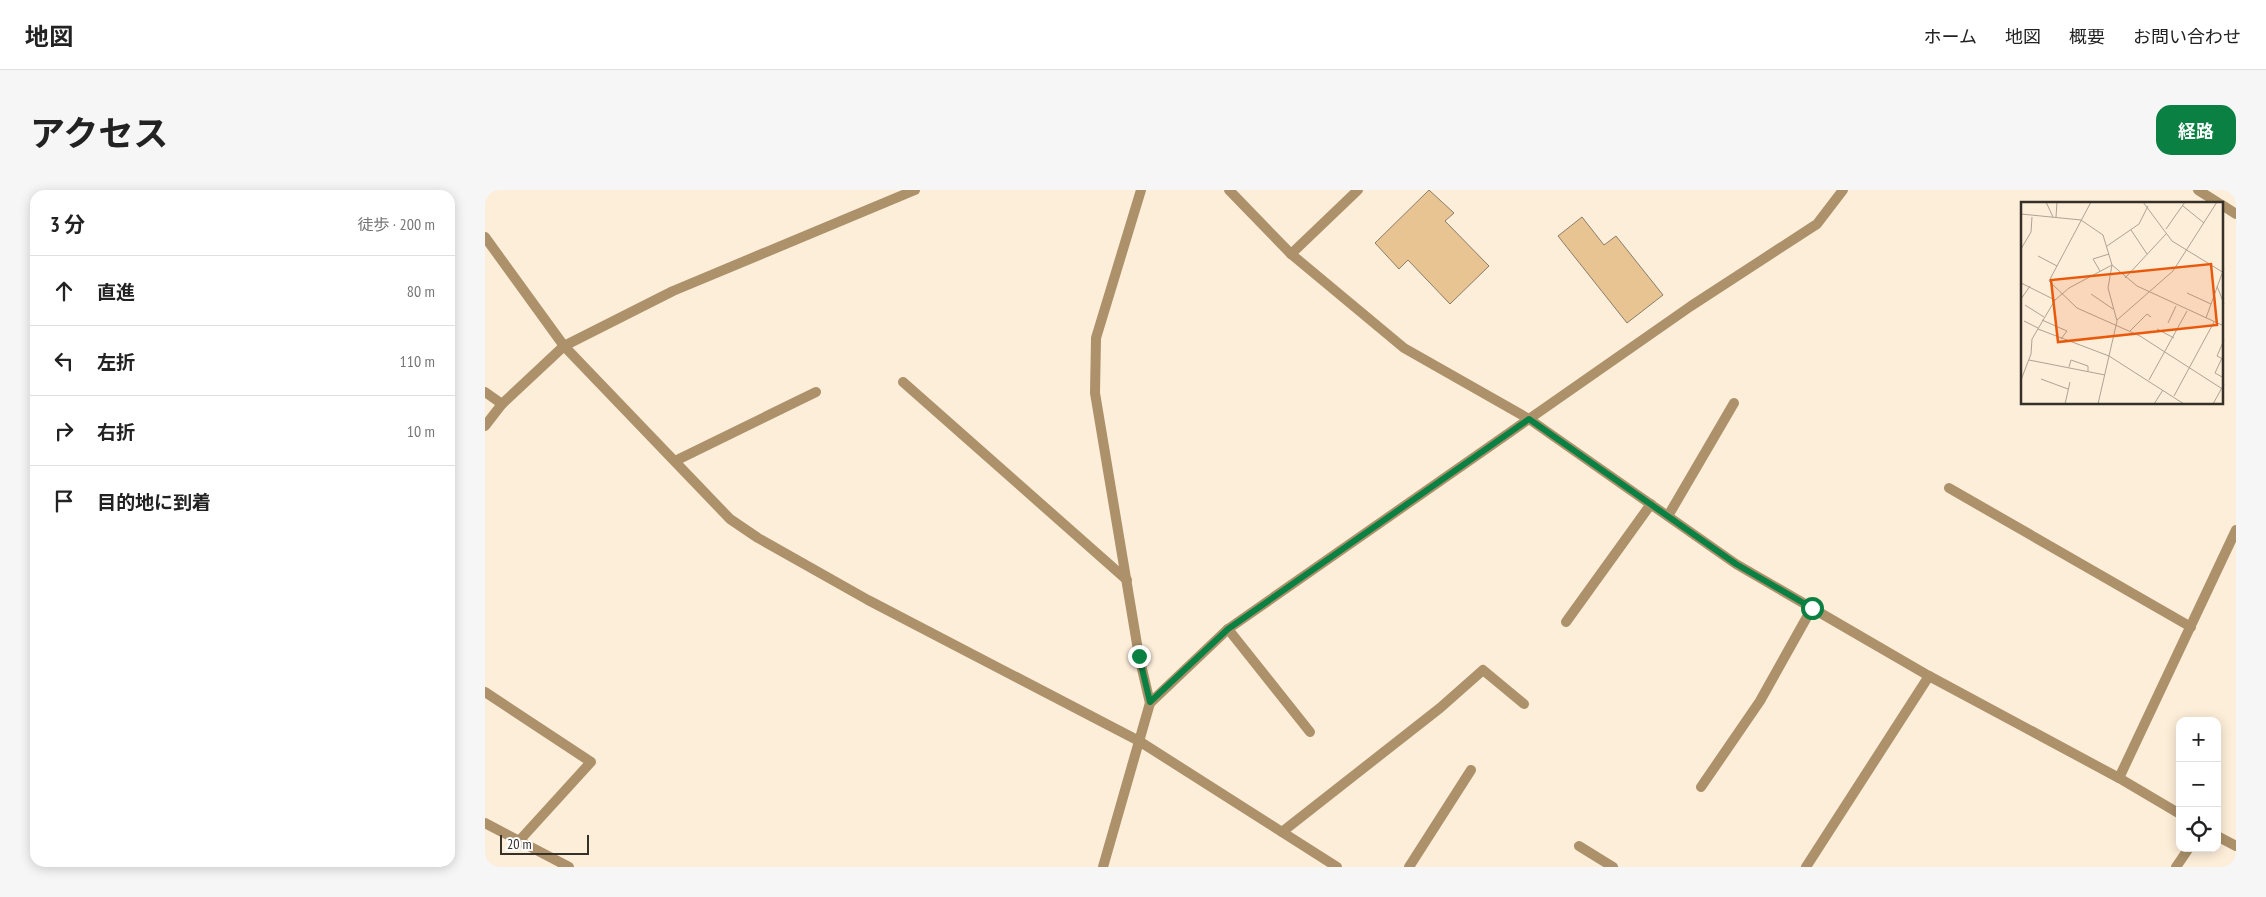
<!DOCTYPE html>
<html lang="ja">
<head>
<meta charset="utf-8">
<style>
	body { margin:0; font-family:"PT Sans Narrow","Noto Sans JP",sans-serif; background:#f6f6f6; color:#222 }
	.controls { position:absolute; right:15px; bottom:15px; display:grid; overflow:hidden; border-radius:10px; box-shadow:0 2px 12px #0003 }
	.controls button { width:45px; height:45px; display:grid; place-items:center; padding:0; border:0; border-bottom:1px solid #e0e0e0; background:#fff; color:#222; font:25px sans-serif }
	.scale { position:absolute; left:15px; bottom:12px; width:89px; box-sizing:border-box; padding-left:5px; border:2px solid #363029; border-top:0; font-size:14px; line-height:18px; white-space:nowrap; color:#363029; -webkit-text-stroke:4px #fdfdfd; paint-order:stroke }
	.stop { position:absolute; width:15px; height:15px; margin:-11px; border:4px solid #0b8043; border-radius:50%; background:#fff }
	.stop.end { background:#0b8043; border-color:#fff; box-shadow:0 1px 5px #0008 }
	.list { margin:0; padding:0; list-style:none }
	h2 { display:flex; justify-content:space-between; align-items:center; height:65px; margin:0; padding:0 20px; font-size:21px }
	h2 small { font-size:16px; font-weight:400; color:#767676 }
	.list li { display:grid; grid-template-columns:32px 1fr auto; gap:15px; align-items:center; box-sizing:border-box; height:70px; padding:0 20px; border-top:1px solid #e0e0e0 }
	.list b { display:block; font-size:19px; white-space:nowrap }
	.list em { font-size:16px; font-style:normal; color:#767676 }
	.icon { flex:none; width:28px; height:28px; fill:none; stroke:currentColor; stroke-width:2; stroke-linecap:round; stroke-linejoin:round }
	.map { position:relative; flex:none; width:1751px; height:677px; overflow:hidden; border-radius:15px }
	header { display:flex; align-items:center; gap:30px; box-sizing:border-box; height:70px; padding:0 25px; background:#fff; border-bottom:1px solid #e0e0e0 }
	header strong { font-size:24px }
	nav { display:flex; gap:28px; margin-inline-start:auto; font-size:18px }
	.intro { display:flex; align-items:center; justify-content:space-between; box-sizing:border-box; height:120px; padding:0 30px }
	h1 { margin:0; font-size:35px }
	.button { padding:12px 22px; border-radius:15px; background:#0b8043; color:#fff; font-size:18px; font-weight:700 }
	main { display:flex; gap:30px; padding:0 30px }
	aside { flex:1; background:#fff; border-radius:15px; box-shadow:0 2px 12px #0003 }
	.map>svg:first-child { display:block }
	.building { fill:#e7c492; stroke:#8a7c6a }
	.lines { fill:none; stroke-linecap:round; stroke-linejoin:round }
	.service { stroke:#ac916b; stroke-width:10 }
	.minor { stroke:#ac916b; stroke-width:10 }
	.route { stroke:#0b8043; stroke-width:6 }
	.inset-road { fill:none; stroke:#ada293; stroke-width:1 }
	.view { fill:#e8590c; fill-opacity:0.15; stroke:#e8590c; stroke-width:2.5 }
	.inset-edge { fill:none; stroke:#363029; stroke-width:2.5 }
</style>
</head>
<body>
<header>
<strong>地図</strong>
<nav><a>ホーム</a><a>地図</a><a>概要</a><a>お問い合わせ</a></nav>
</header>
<div class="intro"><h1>アクセス</h1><a class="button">経路</a></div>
<main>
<aside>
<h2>3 分<small>徒歩 · 200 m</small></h2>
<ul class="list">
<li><svg class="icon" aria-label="ahead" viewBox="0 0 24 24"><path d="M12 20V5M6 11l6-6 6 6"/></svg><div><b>直進</b></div><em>80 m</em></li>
<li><svg class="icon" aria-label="left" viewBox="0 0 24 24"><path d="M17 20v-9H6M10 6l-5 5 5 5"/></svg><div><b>左折</b></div><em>110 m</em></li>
<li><svg class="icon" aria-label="right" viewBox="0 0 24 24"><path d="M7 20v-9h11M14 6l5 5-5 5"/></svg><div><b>右折</b></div><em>10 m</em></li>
<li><svg class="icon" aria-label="arrive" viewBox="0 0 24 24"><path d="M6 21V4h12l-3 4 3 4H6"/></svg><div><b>目的地に到着</b></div></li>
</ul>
</aside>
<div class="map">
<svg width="1751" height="677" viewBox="0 0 1751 677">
	<rect width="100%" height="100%" fill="#fdeed9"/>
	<g class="building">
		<polygon points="944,0 969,23 960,31 1004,76 965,114 923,70 914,79 890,53"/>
		<polygon points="1097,27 1119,55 1131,46 1178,105 1142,133 1073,46"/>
	</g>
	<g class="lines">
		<g class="service">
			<polyline points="418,192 642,390"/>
			<polyline points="0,202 17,214"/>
			<polyline points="190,271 331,202"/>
			<polyline points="1464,298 1706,437"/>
			<polyline points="1183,326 1249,213"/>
			<polyline points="1081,432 1166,314"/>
			<polyline points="743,439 825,542"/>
			<polyline points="0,502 106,572 34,651"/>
			<polyline points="1634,588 1751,340"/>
			<polyline points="1216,597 1275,511 1327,418"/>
			<polyline points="797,642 955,518 998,480 1039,514"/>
			<polyline points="1094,656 1128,677"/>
			<polyline points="924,677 986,580"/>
			<polyline points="1321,677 1444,486"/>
		</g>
		<g class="minor">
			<polyline points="744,0 806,64 919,158 1044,229 1251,374 1444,486 1634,588 1695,624"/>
			<polyline points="1713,0 1735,14"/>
			<polyline points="1737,15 1751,24"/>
			<polyline points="0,47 79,156 245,329 273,348 383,410 654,551 852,677"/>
			<polyline points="806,64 873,0"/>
			<polyline points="0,236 17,214 79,156 188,101 430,0"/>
			<polyline points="665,513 743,439 1206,116 1332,34 1358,0"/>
			<polyline points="0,633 84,677"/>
			<polyline points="1732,646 1751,656"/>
			<polyline points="618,677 665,513 654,466 610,203 611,148 656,0"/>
			<polyline points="1691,677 1704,658"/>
		</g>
	</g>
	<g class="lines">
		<polyline class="route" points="654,466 665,512 743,439 1044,229 1251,374 1327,418"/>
	</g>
	<g transform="translate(1536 12)">
		<rect width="202" height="202" fill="#fdeed9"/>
		<path class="inset-road" d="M25 0 32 15M70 0 28 79 56 106 119 134 203 188M122 0 151 39 203 71M162 4 183 21M0 12 60 18 82 33 91 63 87 86 96 119 77 202M35 15 36 0M145 27 164 0M110 28 126 52M86 44 118 22 127 4M0 47 10 30 11 15M17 54 36 64M91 63 116 84 203 124M79 69 72 57 88 52M104 76 145 32M0 81 34 98M196 84 203 102M166 91 190 102M70 92 92 107M0 97 9 84M4 103 23 115M185 116 203 66M21 118 46 129 40 137M96 118 152 69 196 0M3 119 17 126M147 121 155 104M17 127 88 154 163 202M136 127 153 136M109 129 126 112 130 115M201 156 194 171 203 176M202 157 196 154 203 138M8 158 84 173M48 165 50 158 67 164V169M20 177 47 187M0 178 10 152 11 137 34 98 48 86 91 63M128 178 166 109M153 194 193 120M44 202 49 180M133 202 142 188M192 202 203 182"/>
		<path class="view" d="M190 62 196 123 37 140 30 78Z"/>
		<rect width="202" height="202" class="inset-edge"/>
	</g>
</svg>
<div class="controls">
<button>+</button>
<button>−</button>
<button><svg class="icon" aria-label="locate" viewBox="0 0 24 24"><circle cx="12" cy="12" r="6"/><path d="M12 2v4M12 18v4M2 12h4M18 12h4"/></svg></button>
</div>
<div class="scale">20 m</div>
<div class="stop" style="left:1327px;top:418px"></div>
<div class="stop end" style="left:654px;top:466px"></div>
</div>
</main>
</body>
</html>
